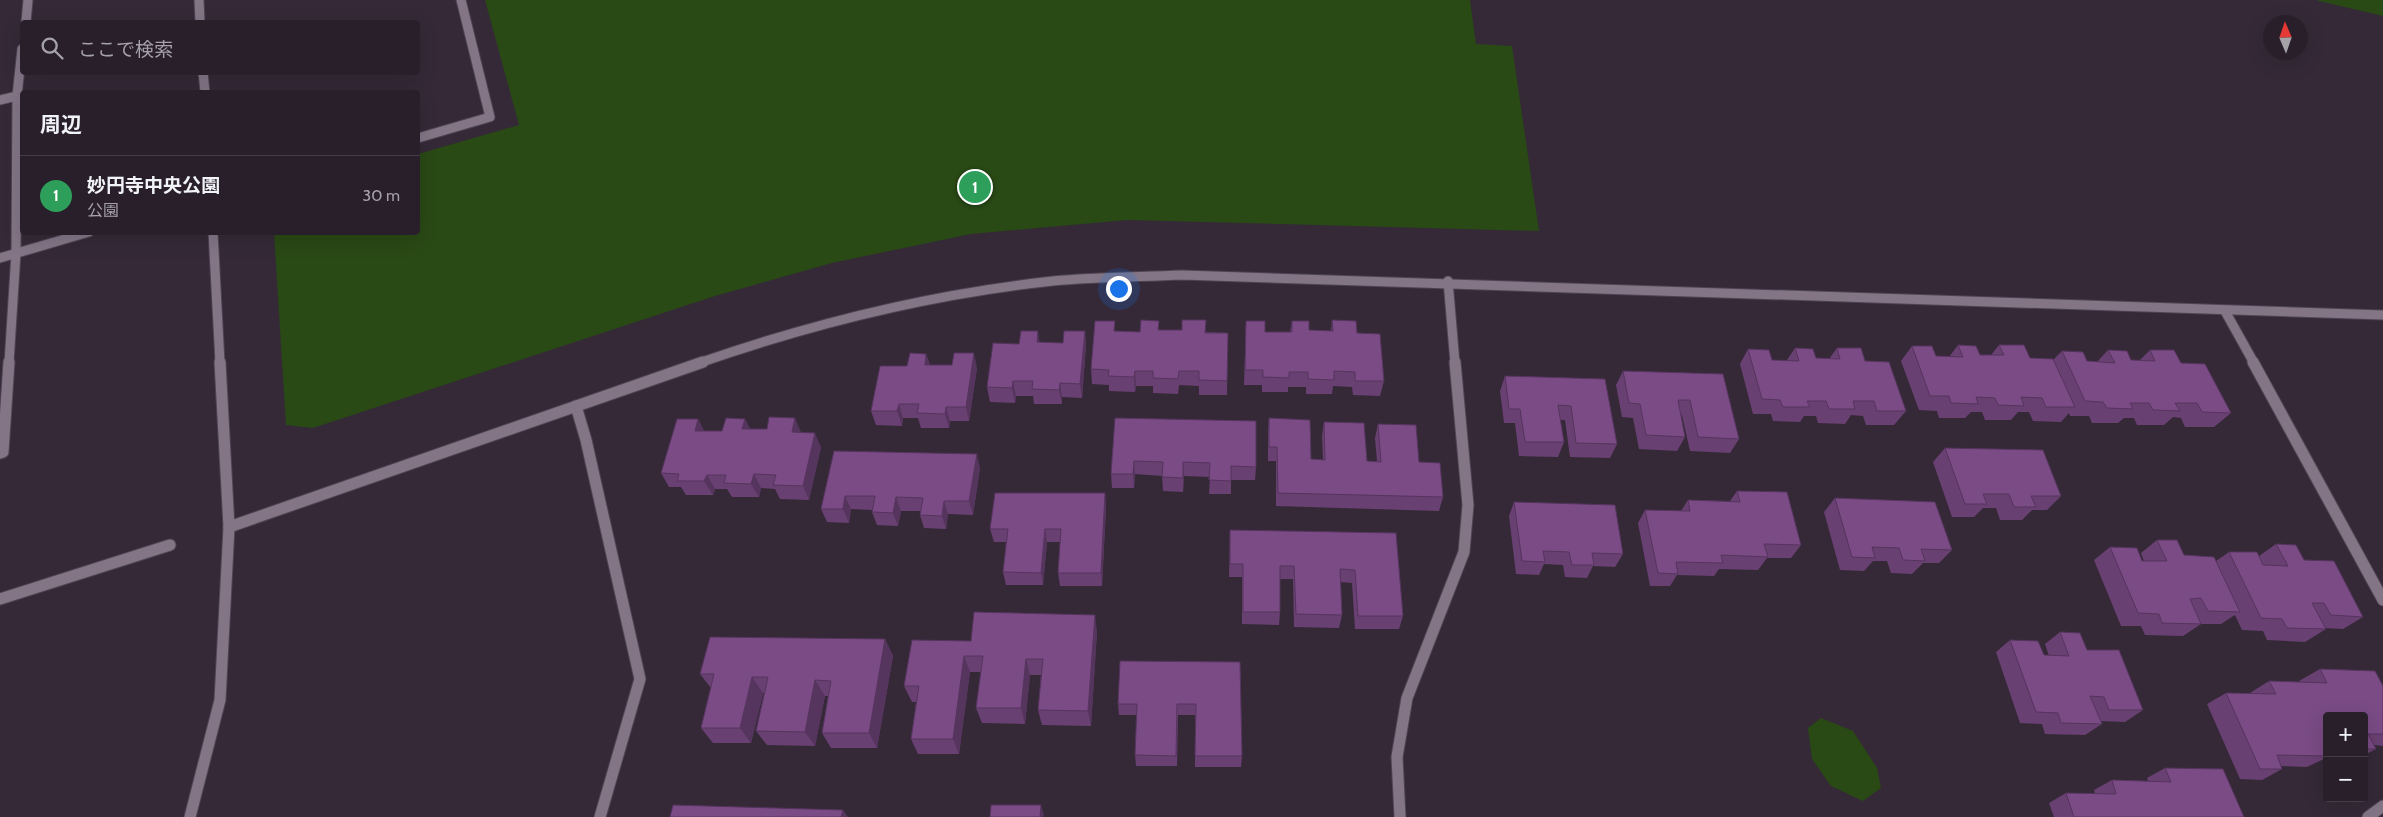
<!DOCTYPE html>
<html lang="ja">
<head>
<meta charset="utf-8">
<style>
	body { margin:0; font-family:Cabin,"Noto Sans JP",sans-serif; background:#302732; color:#f1f3f6 }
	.controls { position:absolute; right:15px; bottom:15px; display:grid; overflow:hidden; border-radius:5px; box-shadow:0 5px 20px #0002 }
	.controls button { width:45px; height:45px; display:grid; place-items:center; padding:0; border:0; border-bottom:1px solid #443d47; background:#281f2a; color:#f1f3f6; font:25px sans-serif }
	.compass { position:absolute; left:2263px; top:15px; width:45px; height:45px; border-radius:50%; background:#281f2a; box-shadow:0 5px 20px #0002; rotate:358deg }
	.you { position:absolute; left:1118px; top:288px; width:18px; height:18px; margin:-12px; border:4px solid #fff; border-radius:50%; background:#1a73e8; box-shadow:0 0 0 8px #1a73e833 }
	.badge { display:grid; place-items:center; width:32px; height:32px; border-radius:50%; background:#8bbbb9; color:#fff; font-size:16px; font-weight:700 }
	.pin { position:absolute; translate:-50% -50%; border:2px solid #fff; box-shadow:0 1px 5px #0006 }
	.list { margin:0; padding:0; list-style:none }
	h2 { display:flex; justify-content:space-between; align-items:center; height:65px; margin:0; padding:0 20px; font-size:21px }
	h2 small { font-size:16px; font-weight:400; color:#a5a2a8 }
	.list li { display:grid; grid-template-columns:32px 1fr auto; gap:15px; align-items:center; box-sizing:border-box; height:80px; padding:0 20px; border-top:1px solid #443d47 }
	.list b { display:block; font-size:19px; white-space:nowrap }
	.list p { margin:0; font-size:16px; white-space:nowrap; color:#a5a2a8 }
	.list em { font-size:16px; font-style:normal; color:#a5a2a8 }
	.icon { flex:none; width:28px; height:28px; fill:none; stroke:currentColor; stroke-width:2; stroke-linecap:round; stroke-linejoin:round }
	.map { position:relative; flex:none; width:2383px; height:817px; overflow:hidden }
	.search { position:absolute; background:#281f2a; box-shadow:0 5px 20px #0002; left:20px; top:20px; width:400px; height:55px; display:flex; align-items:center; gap:12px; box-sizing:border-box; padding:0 18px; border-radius:5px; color:#a5a2a8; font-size:19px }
	.panel { position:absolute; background:#281f2a; box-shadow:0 5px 20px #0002; left:20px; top:90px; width:400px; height:145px; border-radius:5px }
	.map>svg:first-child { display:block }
	.green { fill:#294915 }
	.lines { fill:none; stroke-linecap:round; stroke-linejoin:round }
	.pedestrian-casing { stroke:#4f4451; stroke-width:13 }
	.minor-far1-casing { stroke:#4f4451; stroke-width:11 }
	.minor-casing { stroke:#4f4451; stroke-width:13 }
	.tertiary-far1-casing { stroke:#4f4451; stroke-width:11 }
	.tertiary-casing { stroke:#4f4451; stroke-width:13 }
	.pedestrian { stroke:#837586; stroke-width:11 }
	.minor-far1 { stroke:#837586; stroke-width:9 }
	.minor { stroke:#837586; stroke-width:11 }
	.tertiary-far1 { stroke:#837586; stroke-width:9 }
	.tertiary { stroke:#837586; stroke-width:11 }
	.wall { fill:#694072 }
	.shaded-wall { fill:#55345d }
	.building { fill:#7a4b85; stroke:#55345d }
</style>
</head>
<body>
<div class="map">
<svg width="2383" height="817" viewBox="0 0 2383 817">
	<rect width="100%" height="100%" fill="#352938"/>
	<g class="green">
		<polygon points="485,0 1470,0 1476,44 1512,46 1539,231 1127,220 971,234 832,263 715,296 313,428 286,425 274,233 418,232 418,154 519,125"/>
		<polygon points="2317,0 2383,0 2383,16 2319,1"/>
		<polygon points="1821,718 1853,731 1877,768 1881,788 1863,801 1831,786 1812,759 1808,728"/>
	</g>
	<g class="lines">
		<defs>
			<polyline id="pedestrian" points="0,599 170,545"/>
			<g id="minor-far1">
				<polyline points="26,22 28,0"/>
				<polyline points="0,100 17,96"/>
				<polyline points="418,138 490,117 461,0"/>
				<polyline points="0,258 89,232"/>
				<polyline points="1448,281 1455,363"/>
				<polyline points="2225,311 2254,363"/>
				<polyline points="9,363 16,253 17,96 22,49"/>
			</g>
			<g id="minor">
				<polyline points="2253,362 2383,600"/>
				<polyline points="576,406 586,440 640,679 600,817"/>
				<polyline points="0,453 3,452 9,362"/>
				<polyline points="1400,817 1397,757 1407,698 1464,552 1468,505 1455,362"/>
				<polyline points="2368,817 2383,806"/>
			</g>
			<g id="tertiary-far1">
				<polyline points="199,0 200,22"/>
				<polyline points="203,72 205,92"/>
				<polyline points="213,232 220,363"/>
				<path d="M699 363C814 323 932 294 1053 281 1096 277 1139 277 1182 275L2383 315"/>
			</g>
			<g id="tertiary">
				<polyline points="229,527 703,362"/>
				<polyline points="190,817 220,700 229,527 220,362"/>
			</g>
		</defs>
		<use href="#pedestrian" class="pedestrian-casing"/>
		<use href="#minor-far1" class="minor-far1-casing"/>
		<use href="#minor" class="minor-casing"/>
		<use href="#tertiary-far1" class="tertiary-far1-casing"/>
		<use href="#tertiary" class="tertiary-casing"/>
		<use href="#pedestrian" class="pedestrian"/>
		<use href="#minor-far1" class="minor-far1"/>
		<use href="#minor" class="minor"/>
		<use href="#tertiary-far1" class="tertiary-far1"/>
		<use href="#tertiary" class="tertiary"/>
	</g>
	<g class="wall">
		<polygon points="1332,320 1357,333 1384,381 1380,396 1353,395 1352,387 1333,386 1332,394 1306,394 1306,387 1288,387 1288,392 1262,392 1262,385 1244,385 1246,321 1265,332 1290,332 1292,321 1309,330 1331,331"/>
		<polygon points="1159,321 1159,330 1228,333 1227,395 1199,395 1199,386 1179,385 1178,394 1153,393 1153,386 1136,386 1135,392 1109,391 1109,385 1092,384 1091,369 1115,331 1140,332"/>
		<polygon points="1085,331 1086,346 1082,398 1062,397 1062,404 1034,404 1033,396 1016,396 1015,403 990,402 987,387 1019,344 1039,342 1063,343"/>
		<polygon points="1958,345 1980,355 1991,355 1999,345 2030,358 2053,360 2062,351 2087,361 2097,362 2108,350 2131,360 2140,360 2150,350 2181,363 2231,413 2214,427 2185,427 2181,418 2173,417 2164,425 2137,425 2134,418 2124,418 2118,423 2092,423 2089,416 2070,416 2069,413 2061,422 2033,421 2029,412 2018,412 2011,420 1985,420 1982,412 1971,412 1965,418 1939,418 1937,411 1919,410 1901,361 1912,346 1936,356 1949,357"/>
		<polygon points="1795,348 1816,358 1829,359 1837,348 1865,361 1906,411 1894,425 1866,425 1863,416 1851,415 1845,424 1818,423 1816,416 1804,416 1800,422 1773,421 1771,414 1753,414 1740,364 1748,349 1772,360 1787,360"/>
		<polygon points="926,354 930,365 977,368 969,421 950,421 949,428 921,428 918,418 903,418 902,426 876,425 871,411 907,366"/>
		<polygon points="1623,371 1723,374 1739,439 1730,453 1690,451 1682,415 1681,415 1685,437 1677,451 1639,449 1633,418 1622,417 1616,385"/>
		<polygon points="1505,376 1605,379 1617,444 1610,458 1570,457 1565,420 1560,420 1564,442 1558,457 1519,456 1515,423 1504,423 1500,391"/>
		<polygon points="1115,418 1256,467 1255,480 1231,480 1231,494 1209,494 1210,477 1184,476 1183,492 1163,491 1162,476 1135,474 1134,488 1112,488 1111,474"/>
		<polygon points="1269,418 1311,459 1323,460 1322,436 1324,422 1367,461 1377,461 1375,438 1378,424 1419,462 1443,497 1439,511 1276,506 1276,461 1268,461 1268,432"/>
		<polygon points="698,419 704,431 722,431 745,419 750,429 801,432 821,447 809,500 780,499 775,489 761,488 759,497 732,497 727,489 715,489 713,495 686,495 681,487 669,487 661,473"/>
		<polygon points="1945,448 2061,496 2047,510 2032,510 2022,520 2000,520 1996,508 1983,508 1974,517 1952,517 1933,462"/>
		<polygon points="834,451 980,468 973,515 948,514 946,529 924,528 920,515 920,511 901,511 898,526 877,525 872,512 872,510 851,509 849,523 827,522 821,509"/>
		<polygon points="1737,491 1801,545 1791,558 1767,558 1758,570 1719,569 1714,576 1677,575 1670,586 1650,586 1638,523 1645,510 1681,511 1688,500 1730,501"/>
		<polygon points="1105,493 1106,507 1102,586 1060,586 1058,573 1060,542 1047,542 1043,585 1006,585 1003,572 1006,542 994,542 990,529"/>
		<polygon points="1835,498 1952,550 1939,563 1923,563 1912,574 1891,573 1887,561 1873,561 1864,571 1840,570 1824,512"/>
		<polygon points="1514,502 1623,554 1615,567 1593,566 1587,578 1565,577 1563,565 1544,564 1539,575 1516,574 1509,516"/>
		<polygon points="1230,530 1396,533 1403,616 1399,629 1355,629 1352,583 1340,582 1342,615 1339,628 1294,627 1293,579 1280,579 1280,612 1279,625 1242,624 1242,577 1229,577"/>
		<polygon points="2157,540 2184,555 2216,561 2229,552 2259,556 2276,544 2304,560 2363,617 2343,629 2325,628 2326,629 2305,642 2267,640 2263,631 2242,630 2235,615 2221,624 2201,624 2183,636 2145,635 2141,626 2121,626 2094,560 2110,547 2144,561 2141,553"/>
		<polygon points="1097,631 1091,726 1042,725 1038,710 1041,675 1030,675 1025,724 982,723 976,708 981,672 970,672 959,754 918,754 911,739 916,702 912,702 904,686 971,641"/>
		<polygon points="2060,632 2087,650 2143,710 2125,722 2100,721 2102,724 2085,735 2045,734 2042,724 2020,723 1996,652 2010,640 2044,655 2049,656 2045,644"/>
		<polygon points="885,639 893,656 877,748 831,748 822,733 828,696 825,696 815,746 767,745 756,731 764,693 763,693 751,743 713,743 701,728 711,688 700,674"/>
		<polygon points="1240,662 1242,756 1241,767 1195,767 1195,715 1178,715 1177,766 1136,766 1135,755 1137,715 1119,715 1118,704"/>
		<polygon points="2320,669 2383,686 2383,746 2374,745 2376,749 2364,755 2364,716 2327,716 2327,759 2324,759 2307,767 2281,766 2282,769 2262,780 2240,779 2207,704 2226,693 2250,693 2269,681 2300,682 2299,681"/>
		<polygon points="2165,768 2244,817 2054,817 2049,803 2066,793 2095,794 2094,790 2112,780 2148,781 2147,778"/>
	</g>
	<g class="shaded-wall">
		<polygon points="1038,331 1040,346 1037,342"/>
		<polygon points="1085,331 1086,346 1082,398 1080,384"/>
		<polygon points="974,353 977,368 969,421 966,407"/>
		<polygon points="926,354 931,368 925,365"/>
		<polygon points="1135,371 1136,386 1135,392 1134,377"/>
		<polygon points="1013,381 1016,396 1015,403 1012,388"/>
		<polygon points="1060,383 1062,397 1062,404 1059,390"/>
		<polygon points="899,404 903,418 902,426 897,411"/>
		<polygon points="946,407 950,421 949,428 945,414"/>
		<polygon points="795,418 801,432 792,432"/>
		<polygon points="698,419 706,434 695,431"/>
		<polygon points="745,419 752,433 742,429"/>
		<polygon points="815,433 821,447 809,500 803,486"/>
		<polygon points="977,454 980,468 973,515 969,501"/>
		<polygon points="1134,461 1135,474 1134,488 1133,474"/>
		<polygon points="1183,462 1184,476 1183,492"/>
		<polygon points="754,474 761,488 759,497 751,484"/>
		<polygon points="707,475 715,489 713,495 704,481"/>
		<polygon points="1105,493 1106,507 1102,586 1101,573"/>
		<polygon points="845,496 851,509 849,523 843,509"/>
		<polygon points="896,497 901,511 898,526 893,513"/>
		<polygon points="944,501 948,514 946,529 942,516"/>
		<polygon points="1045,529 1047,542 1043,585 1041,573"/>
		<polygon points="1095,615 1097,631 1091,726 1088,711"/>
		<polygon points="885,639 893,656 877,748 869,733"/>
		<polygon points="964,656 970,672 959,754 953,739"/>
		<polygon points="1026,659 1030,675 1025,724 1021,708"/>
		<polygon points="752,677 763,693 751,743 740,728"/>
		<polygon points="815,680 825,696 815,746 805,732"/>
		<polygon points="1041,805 1044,815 1043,817 1040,817"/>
		<polygon points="843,810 848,817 841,817"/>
	</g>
	<g class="building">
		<polygon points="1141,320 1159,321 1158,330 1182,330 1182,320 1206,320 1205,333 1228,333 1227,381 1199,380 1199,371 1179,371 1178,379 1153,378 1153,371 1135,371 1134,377 1108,376 1109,370 1091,369 1095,321 1115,321 1114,331 1140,332"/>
		<polygon points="1332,320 1356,321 1357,333 1380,334 1384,381 1355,381 1355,372 1334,371 1334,380 1308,379 1308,372 1289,372 1289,378 1263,377 1263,370 1245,370 1246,321 1265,321 1265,332 1292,332 1292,321 1309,321 1309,330 1333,331"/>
		<polygon points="1021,331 1038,331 1037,342 1063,343 1064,331 1085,331 1080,384 1060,383 1059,390 1032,389 1033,381 1013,381 1012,388 987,387 993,343 1019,344"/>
		<polygon points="1958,345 1976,346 1980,355 2004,355 1999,345 2024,345 2030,358 2053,359 2075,407 2046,407 2042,398 2021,397 2024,406 1998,405 1995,398 1976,397 1978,404 1951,403 1949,396 1930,396 1912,346 1932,346 1936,356 1963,357"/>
		<polygon points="1795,348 1813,349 1816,358 1840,359 1837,348 1861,348 1865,361 1889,362 1906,411 1877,411 1874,401 1853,401 1855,409 1829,409 1826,401 1807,401 1810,407 1783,407 1780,400 1762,399 1748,349 1769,350 1772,360 1799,361"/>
		<polygon points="2108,350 2127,351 2131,360 2155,361 2150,350 2174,350 2181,363 2205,364 2231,413 2202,412 2197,403 2175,403 2180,411 2153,410 2149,403 2130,403 2133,409 2107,408 2103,402 2085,401 2062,351 2083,352 2087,361 2115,363"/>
		<polygon points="910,353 926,354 925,365 952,365 954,353 974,353 966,407 946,407 945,414 917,413 919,404 899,404 897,411 871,411 880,366 907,366"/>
		<polygon points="1623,371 1723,374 1739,439 1698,437 1690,400 1678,400 1685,437 1646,435 1640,404 1629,403"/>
		<polygon points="1505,376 1605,379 1617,444 1576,443 1571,406 1558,405 1564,442 1525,442 1520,409 1509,409"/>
		<polygon points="769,417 795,418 792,432 815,433 803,486 773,485 776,475 754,474 751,484 724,483 726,475 707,475 704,481 677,481 679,474 661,473 677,419 698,419 695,431 722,431 726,418 745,419 742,429 767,429"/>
		<polygon points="1115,418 1256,421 1256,467 1231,466 1231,481 1209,480 1210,463 1183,462 1183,478 1162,477 1163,462 1134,461 1133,474 1111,474"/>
		<polygon points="1269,418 1310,420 1311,459 1325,460 1324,422 1364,423 1367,461 1381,462 1378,424 1416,425 1419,462 1440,463 1443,497 1278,493 1277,447 1269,447"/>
		<polygon points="1945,448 2043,450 2061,496 2031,496 2036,507 2014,507 2009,494 1983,494 1987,504 1965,504"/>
		<polygon points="834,451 977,454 969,501 944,501 942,516 920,515 923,498 896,497 893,513 872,512 875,496 845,496 843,509 821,509"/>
		<polygon points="1737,491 1787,492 1801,545 1764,544 1768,557 1721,555 1723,563 1676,562 1678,574 1658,573 1645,510 1690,511 1688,500 1740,502"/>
		<polygon points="995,493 1105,493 1101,573 1058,573 1061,529 1045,529 1041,573 1003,572 1008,529 990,529"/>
		<polygon points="1835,498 1935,502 1952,550 1921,549 1925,561 1903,560 1899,548 1872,547 1875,558 1852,557"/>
		<polygon points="1514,502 1615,505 1623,554 1592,553 1594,565 1572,565 1569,552 1543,551 1545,562 1522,561"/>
		<polygon points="1230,530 1396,533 1403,616 1358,616 1355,570 1340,569 1342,615 1296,614 1294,566 1280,566 1280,612 1243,612 1243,564 1230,564"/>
		<polygon points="2157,540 2177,540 2184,555 2214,557 2240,612 2208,611 2201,598 2190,599 2201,624 2162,623 2159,614 2138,613 2110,547 2137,548 2142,561 2167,561"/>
		<polygon points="2276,544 2296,545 2304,560 2334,561 2363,617 2331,615 2324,603 2312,603 2326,629 2287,628 2282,619 2261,618 2229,552 2257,552 2263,565 2288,566"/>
		<polygon points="974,612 1095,615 1088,711 1038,710 1043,659 1026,659 1021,708 976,708 983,656 964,656 953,739 911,739 919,686 904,686 912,640 971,641"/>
		<polygon points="2060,632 2080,633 2087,650 2119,650 2143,710 2109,710 2104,697 2090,696 2102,724 2061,723 2058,713 2036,712 2010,640 2038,641 2044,655 2069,656"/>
		<polygon points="710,637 885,639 869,733 822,733 831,681 815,680 805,732 756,731 768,677 752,677 740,728 701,728 714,674 700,674"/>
		<polygon points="1120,661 1240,662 1242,756 1195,756 1196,704 1177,704 1176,756 1135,755 1137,704 1118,704"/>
		<polygon points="2320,669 2375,671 2383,686 2383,734 2368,734 2376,749 2364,749 2364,716 2327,716 2327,747 2324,747 2327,753 2327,756 2277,755 2282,769 2260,769 2226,693 2276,694 2269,681 2327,683"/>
		<polygon points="2165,768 2223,769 2244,817 2074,817 2066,793 2116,794 2112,780 2171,782"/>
		<polygon points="673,805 843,810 841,817 670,817"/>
		<polygon points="991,805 1041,805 1040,817 990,817"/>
	</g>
</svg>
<div class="controls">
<button>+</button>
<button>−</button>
</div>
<svg class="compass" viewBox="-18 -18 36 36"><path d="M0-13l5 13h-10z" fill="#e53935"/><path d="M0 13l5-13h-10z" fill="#a5a2a8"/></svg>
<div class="you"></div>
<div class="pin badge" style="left:975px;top:187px;background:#2e9e5b">1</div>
<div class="search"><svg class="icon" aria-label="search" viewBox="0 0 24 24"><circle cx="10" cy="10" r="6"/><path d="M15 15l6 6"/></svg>ここで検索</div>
<section class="panel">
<h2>周辺<small></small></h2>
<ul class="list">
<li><span class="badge" style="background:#2e9e5b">1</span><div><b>妙円寺中央公園</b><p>公園</p></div><em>30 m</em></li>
</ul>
</section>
</div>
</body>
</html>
